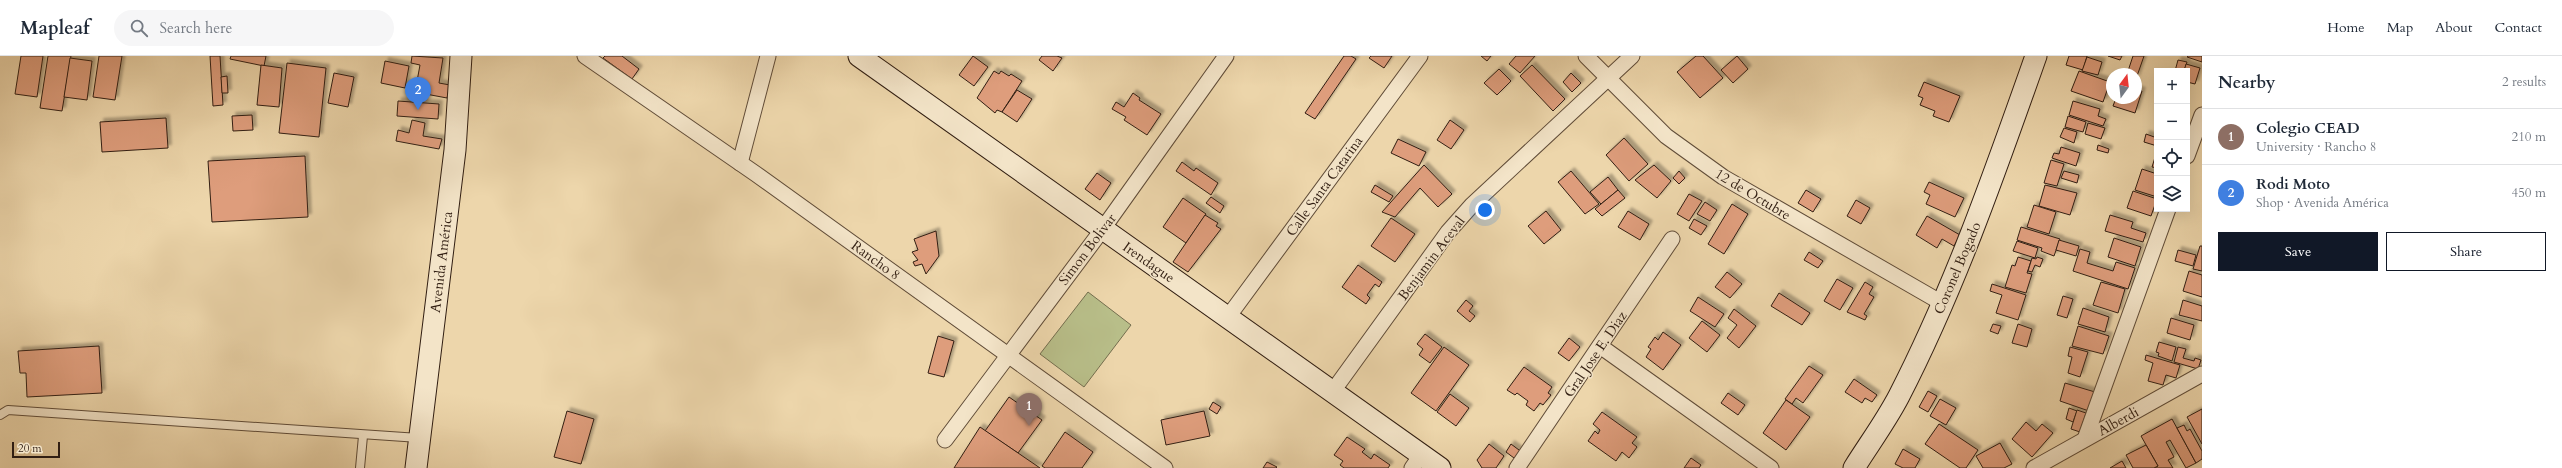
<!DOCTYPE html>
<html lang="en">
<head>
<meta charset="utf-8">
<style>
	body { margin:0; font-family:Cardo,serif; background:#f6f6f7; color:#1f2937 }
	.controls { position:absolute; right:12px; top:12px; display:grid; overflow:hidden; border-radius:0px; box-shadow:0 4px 16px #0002 }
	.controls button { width:36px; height:36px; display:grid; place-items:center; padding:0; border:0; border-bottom:1px solid #e0e1e3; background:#fff; color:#1f2937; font:20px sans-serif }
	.compass { position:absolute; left:2106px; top:12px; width:36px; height:36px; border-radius:50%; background:#fff; box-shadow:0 4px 16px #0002; rotate:15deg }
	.scale { position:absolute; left:12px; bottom:10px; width:48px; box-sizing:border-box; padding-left:4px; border:2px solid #311e12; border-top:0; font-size:11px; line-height:14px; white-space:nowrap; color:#311e12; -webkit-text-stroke:3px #f3e4c8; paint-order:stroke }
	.you { position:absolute; left:1485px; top:154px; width:14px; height:14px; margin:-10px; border:3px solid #fff; border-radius:50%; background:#1a73e8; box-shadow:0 0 0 6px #1a73e833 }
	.badge { display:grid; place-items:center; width:26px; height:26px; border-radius:50%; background:#111827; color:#fff; font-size:13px; font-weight:700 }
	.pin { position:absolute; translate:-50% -33px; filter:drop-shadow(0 1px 2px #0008) }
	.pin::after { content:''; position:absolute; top:21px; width:14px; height:12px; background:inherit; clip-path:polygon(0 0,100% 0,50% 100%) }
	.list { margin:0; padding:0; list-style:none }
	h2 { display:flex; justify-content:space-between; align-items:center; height:52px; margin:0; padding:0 16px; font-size:17px }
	h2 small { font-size:13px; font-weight:400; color:#747a83 }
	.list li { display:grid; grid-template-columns:26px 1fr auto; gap:12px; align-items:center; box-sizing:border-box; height:56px; padding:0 16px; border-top:1px solid #e0e1e3 }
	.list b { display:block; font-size:15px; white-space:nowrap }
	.list p { margin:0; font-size:13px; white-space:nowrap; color:#747a83 }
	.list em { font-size:13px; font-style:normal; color:#747a83 }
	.actions { display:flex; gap:8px; padding:12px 16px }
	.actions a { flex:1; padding:9px 0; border:1px solid #111827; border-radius:0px; text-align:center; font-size:14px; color:#111827 }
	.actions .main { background:#111827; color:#fff }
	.icon { flex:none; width:22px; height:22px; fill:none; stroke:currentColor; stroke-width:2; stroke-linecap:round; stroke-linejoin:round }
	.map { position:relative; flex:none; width:2202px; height:412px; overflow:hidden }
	header { display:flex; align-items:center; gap:24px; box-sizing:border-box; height:56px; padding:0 20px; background:#fff; border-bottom:1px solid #e0e1e3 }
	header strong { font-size:19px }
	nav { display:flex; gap:22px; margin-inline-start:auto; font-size:14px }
	.search { width:280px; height:36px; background:#f6f6f7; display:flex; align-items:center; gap:10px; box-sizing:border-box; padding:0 14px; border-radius:22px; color:#747a83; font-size:15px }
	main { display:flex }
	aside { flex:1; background:#fff }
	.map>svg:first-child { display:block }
	.green { fill:#b8be89; stroke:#746e4e }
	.building { fill:#de9d7c; stroke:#311e12; filter:url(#shadow) }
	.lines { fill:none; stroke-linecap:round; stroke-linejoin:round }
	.lane-casing { stroke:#604c38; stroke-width:10 }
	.street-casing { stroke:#604c38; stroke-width:17 }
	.secondary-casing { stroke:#311e12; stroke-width:23 }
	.lane { stroke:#f3e4c8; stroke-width:8 }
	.street { stroke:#f3e4c8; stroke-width:15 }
	.secondary { stroke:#f3e4c8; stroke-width:21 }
	.labels { text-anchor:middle; stroke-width:3; stroke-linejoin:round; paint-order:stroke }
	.street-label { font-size:14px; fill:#311e12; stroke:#f3e4c8 }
</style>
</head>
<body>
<header>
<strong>Mapleaf</strong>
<div class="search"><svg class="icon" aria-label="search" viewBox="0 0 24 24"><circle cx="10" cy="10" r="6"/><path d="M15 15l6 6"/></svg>Search here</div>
<nav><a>Home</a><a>Map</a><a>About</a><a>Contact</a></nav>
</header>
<main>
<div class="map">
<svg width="2202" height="412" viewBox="0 0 2202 412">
	<defs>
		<filter id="shadow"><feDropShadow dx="3.5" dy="-3.5" stdDeviation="1" flood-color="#0004"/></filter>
	</defs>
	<rect width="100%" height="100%" fill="#edd6ab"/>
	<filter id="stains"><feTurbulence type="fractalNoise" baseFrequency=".005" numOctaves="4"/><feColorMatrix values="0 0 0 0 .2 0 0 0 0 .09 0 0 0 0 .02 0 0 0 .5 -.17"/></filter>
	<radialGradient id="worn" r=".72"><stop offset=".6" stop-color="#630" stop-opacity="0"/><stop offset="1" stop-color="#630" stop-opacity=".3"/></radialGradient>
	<polygon class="green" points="1088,236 1131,269 1084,331 1040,298"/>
	<g class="building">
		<polygon points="21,0 43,0 37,41 15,38"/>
		<polygon points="48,0 71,0 62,55 40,52"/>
		<polygon points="99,0 122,0 115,44 93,41"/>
		<polygon points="210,0 220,0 223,49 213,50"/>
		<polygon points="231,0 266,0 264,10 230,3"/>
		<polygon points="412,0 443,2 439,27 450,29 447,42 415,36 420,9 411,7"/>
		<polygon points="605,0 622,0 639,13 632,23 603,2"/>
		<polygon points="973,0 988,11 974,30 959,19"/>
		<polygon points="1042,0 1057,0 1062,2 1053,15 1039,4"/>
		<polygon points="1344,0 1351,0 1356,3 1315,63 1305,57"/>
		<polygon points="1371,0 1392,0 1384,12 1369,2"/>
		<polygon points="1481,0 1491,0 1487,5"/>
		<polygon points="1516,0 1535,0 1520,17 1509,8"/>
		<polygon points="1696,0 1703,0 1723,22 1700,42 1677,16"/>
		<polygon points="1737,0 1748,13 1733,27 1721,14"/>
		<polygon points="2069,0 2087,0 2083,14 2066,9"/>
		<polygon points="2108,0 2122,0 2120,4"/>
		<polygon points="2133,0 2144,0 2136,23 2136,18 2127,18"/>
		<polygon points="2188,0 2202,0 2202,6 2187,1"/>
		<polygon points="2087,1 2102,6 2098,19 2082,15"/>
		<polygon points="70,2 92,5 87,44 64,41"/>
		<polygon points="2178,4 2187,6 2184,15 2175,15"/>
		<polygon points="385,5 409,10 405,32 381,27"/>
		<polygon points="287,7 326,12 319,81 279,77"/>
		<polygon points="2186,8 2200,12 2195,28 2187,26 2187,15 2184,15"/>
		<polygon points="261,9 282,12 279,51 257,49"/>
		<polygon points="1532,9 1565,43 1553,55 1520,20"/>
		<polygon points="1499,13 1511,25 1497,39 1484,27"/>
		<polygon points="994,15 999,18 1001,15 1009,20 1011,18 1022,25 1002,56 997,54 995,57 977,42"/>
		<polygon points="2079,15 2110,26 2103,46 2071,35"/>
		<polygon points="334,17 354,21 348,51 328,47"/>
		<polygon points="1571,17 1581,27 1572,36 1563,26"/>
		<polygon points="227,20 228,37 222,37 221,21"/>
		<polygon points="1924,26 1960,40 1949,66 1933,60 1935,55 1920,49 1923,42 1918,40"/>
		<polygon points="2136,33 2142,35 2135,57 2113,50 2116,42 2136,42"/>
		<polygon points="1017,34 1032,43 1017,66 1002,56"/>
		<polygon points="1133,37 1140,42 1139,44 1161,58 1147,79 1124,64 1126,61 1112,53 1116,46 1124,51"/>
		<polygon points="398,45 439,48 438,63 397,60"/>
		<polygon points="2073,45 2100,53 2098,60 2106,63 2103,70 2069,59"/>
		<polygon points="252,59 253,74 233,75 232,60"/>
		<polygon points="2068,60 2086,66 2083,76 2065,71"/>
		<polygon points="166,62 168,92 102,96 100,66"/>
		<polygon points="412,64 425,67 423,80 442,83 439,93 396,85 398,74 409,77"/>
		<polygon points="1450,64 1464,74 1451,93 1437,84"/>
		<polygon points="2088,67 2105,72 2101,83 2085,78"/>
		<polygon points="2064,72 2077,76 2074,87 2060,81"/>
		<polygon points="2146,78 2157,82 2157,90 2144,86"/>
		<polygon points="1624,82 1648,108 1629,125 1606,99"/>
		<polygon points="1398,83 1426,96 1419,110 1391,97"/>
		<polygon points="2098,89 2109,93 2108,97 2097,94"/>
		<polygon points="2061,91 2080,97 2076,110 2052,102 2054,97 2059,98"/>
		<polygon points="2157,95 2157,112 2152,111"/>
		<polygon points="305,100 308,161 212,166 208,105"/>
		<polygon points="2051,104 2064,108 2057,130 2044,127"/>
		<polygon points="1182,106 1194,115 1196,112 1218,127 1211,139 1176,115"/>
		<polygon points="1424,109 1452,138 1438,151 1420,132 1395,161 1382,156"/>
		<polygon points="1654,109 1671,125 1657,142 1635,124"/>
		<polygon points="2142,113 2157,118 2157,141 2135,134"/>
		<polygon points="1571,115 1599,148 1585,158 1558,126"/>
		<polygon points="1679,115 1685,122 1679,128 1673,122"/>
		<polygon points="2064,115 2079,119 2077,127 2061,122"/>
		<polygon points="1097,117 1111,127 1100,144 1085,133"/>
		<polygon points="1608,121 1618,134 1601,148 1590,136"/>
		<polygon points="1929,126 1964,142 1955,161 1926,148 1930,139 1924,136"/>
		<polygon points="1375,129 1393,140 1389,146 1371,136"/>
		<polygon points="2045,129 2077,137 2070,159 2039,150"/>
		<polygon points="1618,134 1625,142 1602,160 1595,153"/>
		<polygon points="1806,134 1821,143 1813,156 1798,147"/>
		<polygon points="2133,135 2157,143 2151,160 2127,152"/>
		<polygon points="1689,138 1702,145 1689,165 1677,158"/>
		<polygon points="1211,141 1224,150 1220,157 1206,147"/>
		<polygon points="1183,142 1206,158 1186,187 1163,171"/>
		<polygon points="1856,144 1870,152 1861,168 1847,160"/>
		<polygon points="1705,146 1717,154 1710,165 1697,158"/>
		<polygon points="1732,148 1748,158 1724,198 1708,188"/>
		<polygon points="2034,149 2056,156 2049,178 2027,171"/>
		<polygon points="1546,155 1561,174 1544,188 1528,170"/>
		<polygon points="1628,155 1649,168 1640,184 1618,171"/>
		<polygon points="1205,159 1218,167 1216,170 1221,173 1188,216 1173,206"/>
		<polygon points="2110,159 2133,166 2131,172 2146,177 2143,186 2105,175"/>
		<polygon points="1927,160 1960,179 1954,190 1942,183 1937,192 1916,179"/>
		<polygon points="1391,162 1415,178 1395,206 1371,190"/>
		<polygon points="1694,163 1707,170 1701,179 1689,172"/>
		<polygon points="2021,171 2060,183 2054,200 2041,195 2042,192 2017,184"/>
		<polygon points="936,175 939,200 926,218 922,208 915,210 913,206 918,204 912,196 918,194 914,183"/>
		<polygon points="2114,182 2141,191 2135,210 2108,201"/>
		<polygon points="2059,184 2079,190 2076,200 2056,194"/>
		<polygon points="2017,185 2038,192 2035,202 2013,195"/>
		<polygon points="2200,190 2202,190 2202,215 2193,213"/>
		<polygon points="2080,193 2090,196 2087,207 2113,215 2116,206 2135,212 2128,233 2073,215"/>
		<polygon points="2178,194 2196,199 2193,210 2175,205"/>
		<polygon points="1809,196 1823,205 1818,212 1804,204"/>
		<polygon points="2018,201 2031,205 2027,217 2032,218 2026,237 2005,231 2012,209 2015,210"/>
		<polygon points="2037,201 2043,203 2040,211 2035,209 2032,216 2028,215 2032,202 2036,203"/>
		<polygon points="1358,209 1382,226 1379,231 1375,228 1367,239 1370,242 1366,248 1342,231"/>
		<polygon points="2189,215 2202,219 2202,241 2183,235"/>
		<polygon points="1727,216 1742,228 1730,242 1715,231"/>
		<polygon points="1837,223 1853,232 1840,254 1824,245"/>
		<polygon points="1865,226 1873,231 1869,238 1874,241 1864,258 1867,260 1865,264 1847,256"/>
		<polygon points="2101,226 2125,233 2118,257 2093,249"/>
		<polygon points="1992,228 2026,239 2018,264 1996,257 2002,239 1990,235"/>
		<polygon points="1779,237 1810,257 1802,269 1771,250"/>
		<polygon points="2063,240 2073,243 2067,262 2057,259"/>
		<polygon points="1698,241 1724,258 1715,271 1690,255"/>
		<polygon points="1466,244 1473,250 1469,255 1475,260 1470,266 1457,255"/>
		<polygon points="2183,244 2202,250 2202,265 2179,259"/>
		<polygon points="2083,252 2109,261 2105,276 2078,268"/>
		<polygon points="1734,253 1756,270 1739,292 1727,282 1737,269 1728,262"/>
		<polygon points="2171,262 2194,269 2190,284 2167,277"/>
		<polygon points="1702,265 1720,279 1707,296 1689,282"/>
		<polygon points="1993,268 2001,270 1998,278 1990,275"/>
		<polygon points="2018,268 2032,273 2027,291 2012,287"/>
		<polygon points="2078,270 2109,280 2103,298 2072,290"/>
		<polygon points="1663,276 1681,289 1663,314 1646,301 1651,293 1648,291 1655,281 1658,284"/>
		<polygon points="1425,278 1442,291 1430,307 1419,299 1423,293 1417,288"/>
		<polygon points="938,280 954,285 944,321 928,317"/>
		<polygon points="1569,282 1580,291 1569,305 1558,297"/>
		<polygon points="2159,286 2176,291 2172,305 2158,300 2159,297 2156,296"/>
		<polygon points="99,290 102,337 27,341 26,317 20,317 18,295"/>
		<polygon points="1444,291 1469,309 1436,355 1411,337"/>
		<polygon points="2070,291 2088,296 2080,321 2068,317 2072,301 2068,300"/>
		<polygon points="2178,291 2186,293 2183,302 2194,305 2195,302 2201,304 2198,313 2174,306"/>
		<polygon points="2146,299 2180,309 2176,322 2166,319 2163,329 2148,325 2153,307 2145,304"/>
		<polygon points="1809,310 1823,319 1803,347 1796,342 1792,348 1785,343"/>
		<polygon points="1524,311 1552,331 1548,337 1551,339 1543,349 1540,347 1534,355 1526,349 1528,345 1517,337 1515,339 1507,334"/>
		<polygon points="1854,323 1877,339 1872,346 1865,342 1862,347 1845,336"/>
		<polygon points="2065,327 2095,336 2089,355 2060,345"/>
		<polygon points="1928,335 1937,340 1928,356 1919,351"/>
		<polygon points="1728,337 1745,349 1738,359 1721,347"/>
		<polygon points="1450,338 1469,352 1456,370 1437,356"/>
		<polygon points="1009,341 1042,364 1018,397 985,375"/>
		<polygon points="1940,343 1956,352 1946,369 1930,360"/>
		<polygon points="1786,344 1810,361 1786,394 1763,377"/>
		<polygon points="1213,346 1221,351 1217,358 1209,353"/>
		<polygon points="2069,352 2077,355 2073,366 2066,363"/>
		<polygon points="2202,353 2202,388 2187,361"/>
		<polygon points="2077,354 2086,357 2080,376 2071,373"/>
		<polygon points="567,355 594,363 581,408 554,401"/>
		<polygon points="1204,355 1210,380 1166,389 1161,364"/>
		<polygon points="1602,356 1637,381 1632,387 1637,391 1629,402 1622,396 1616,405 1588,385 1595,375 1598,378 1600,374 1593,368"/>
		<polygon points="2172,363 2196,407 2186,412 2170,384 2166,386 2174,401 2168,404 2173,412 2154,412 2158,410 2141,380"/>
		<polygon points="2026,366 2036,375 2042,368 2053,377 2032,401 2012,383"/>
		<polygon points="1939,368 1978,394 1966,412 1960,412 1925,388"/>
		<polygon points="2184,369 2187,375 2190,373 2202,395 2202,403 2196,407 2177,372"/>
		<polygon points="980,371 1040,412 954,412"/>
		<polygon points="1065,376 1093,396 1082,412 1045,412 1042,410"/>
		<polygon points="1347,381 1365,393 1362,396 1371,403 1374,398 1390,409 1388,412 1344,412 1340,409 1343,405 1334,399"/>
		<polygon points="2000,387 2012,408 2004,412 1983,412 1976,400"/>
		<polygon points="1489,388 1504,400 1496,412 1482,412 1477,404"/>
		<polygon points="1511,388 1523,397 1518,405 1506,396"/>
		<polygon points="2146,389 2158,410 2154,412 2133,412 2126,399"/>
		<polygon points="1903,393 1920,403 1915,412 1903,412 1895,408"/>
		<polygon points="1691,402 1701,409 1699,412 1684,412"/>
		<polygon points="2122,405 2126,412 2110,412"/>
		<polygon points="1267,406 1277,411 1276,412 1263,412"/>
	</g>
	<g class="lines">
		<defs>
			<g id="lane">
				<polyline points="0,359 8,354 419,382"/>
				<polyline points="360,412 363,380"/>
			</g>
			<g id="street">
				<polyline points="585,0 756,118 1165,412"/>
				<polyline points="1586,0 1666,80 1723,121 1942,247"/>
				<polyline points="2187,100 2202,59"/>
				<polyline points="740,107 768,0"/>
				<polyline points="1228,261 1420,0"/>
				<polyline points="1600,290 1771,412"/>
				<polyline points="1333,335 1448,176 1472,149 1632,0"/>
				<polyline points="2085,383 2168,153"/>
				<polyline points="945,384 1102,174 1226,0"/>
				<polyline points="1412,412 1421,399"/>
				<polyline points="1517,412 1672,183"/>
				<polyline points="2034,412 2202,318"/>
			</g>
			<g id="secondary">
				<polyline points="859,0 1440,412"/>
				<polyline points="416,412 455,94 461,0"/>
				<path d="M1854 412C1869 388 1886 365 1899 340 1955 231 1995 116 2036 0"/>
			</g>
		</defs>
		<use href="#lane" class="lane-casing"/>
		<use href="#street" class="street-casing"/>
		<use href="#secondary" class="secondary-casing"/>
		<use href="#lane" class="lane"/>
		<use href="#street" class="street"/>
		<use href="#secondary" class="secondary"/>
	</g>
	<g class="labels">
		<g class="street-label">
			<text transform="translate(1324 130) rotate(-54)" y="5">Calle Santa Catarina</text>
			<text transform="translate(1753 138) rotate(31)" y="5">12 de Octubre</text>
			<text transform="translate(1087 193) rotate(-53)" y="5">Simon Bolivar</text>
			<text transform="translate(1431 202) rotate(-53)" y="5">Benjamin Aceval</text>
			<text transform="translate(876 204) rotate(36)" y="5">Rancho 8</text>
			<text transform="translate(441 206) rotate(-83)" y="5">Avenida América</text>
			<text transform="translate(1149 206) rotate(35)" y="5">Irendague</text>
			<text transform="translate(1957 212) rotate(-67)" y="5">Coronel Bogado</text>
			<text transform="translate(1595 298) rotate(-56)" y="5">Gral Jose E. Diaz</text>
			<text transform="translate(2118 365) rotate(-29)" y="5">Alberdi</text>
		</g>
	</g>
	<rect width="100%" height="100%" filter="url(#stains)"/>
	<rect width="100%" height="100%" fill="url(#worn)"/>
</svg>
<div class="controls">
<button>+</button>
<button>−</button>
<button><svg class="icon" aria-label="locate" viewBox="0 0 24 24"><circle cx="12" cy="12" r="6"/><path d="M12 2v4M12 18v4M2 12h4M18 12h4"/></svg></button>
<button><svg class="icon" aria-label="layers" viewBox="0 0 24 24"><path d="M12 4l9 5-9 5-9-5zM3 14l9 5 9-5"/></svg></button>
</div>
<svg class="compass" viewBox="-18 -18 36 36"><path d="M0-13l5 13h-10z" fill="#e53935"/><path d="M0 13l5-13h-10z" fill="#747a83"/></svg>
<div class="scale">20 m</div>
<div class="you"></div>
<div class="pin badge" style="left:1029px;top:370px;background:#8d6e63">1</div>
<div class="pin badge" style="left:418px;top:54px;background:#3f7fe0">2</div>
</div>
<aside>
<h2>Nearby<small>2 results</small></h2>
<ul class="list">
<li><span class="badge" style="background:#8d6e63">1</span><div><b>Colegio CEAD</b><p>University · Rancho 8</p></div><em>210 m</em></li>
<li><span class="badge" style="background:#3f7fe0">2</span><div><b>Rodi Moto</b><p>Shop · Avenida América</p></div><em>450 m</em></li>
</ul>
<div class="actions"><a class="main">Save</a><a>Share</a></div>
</aside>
</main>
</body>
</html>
